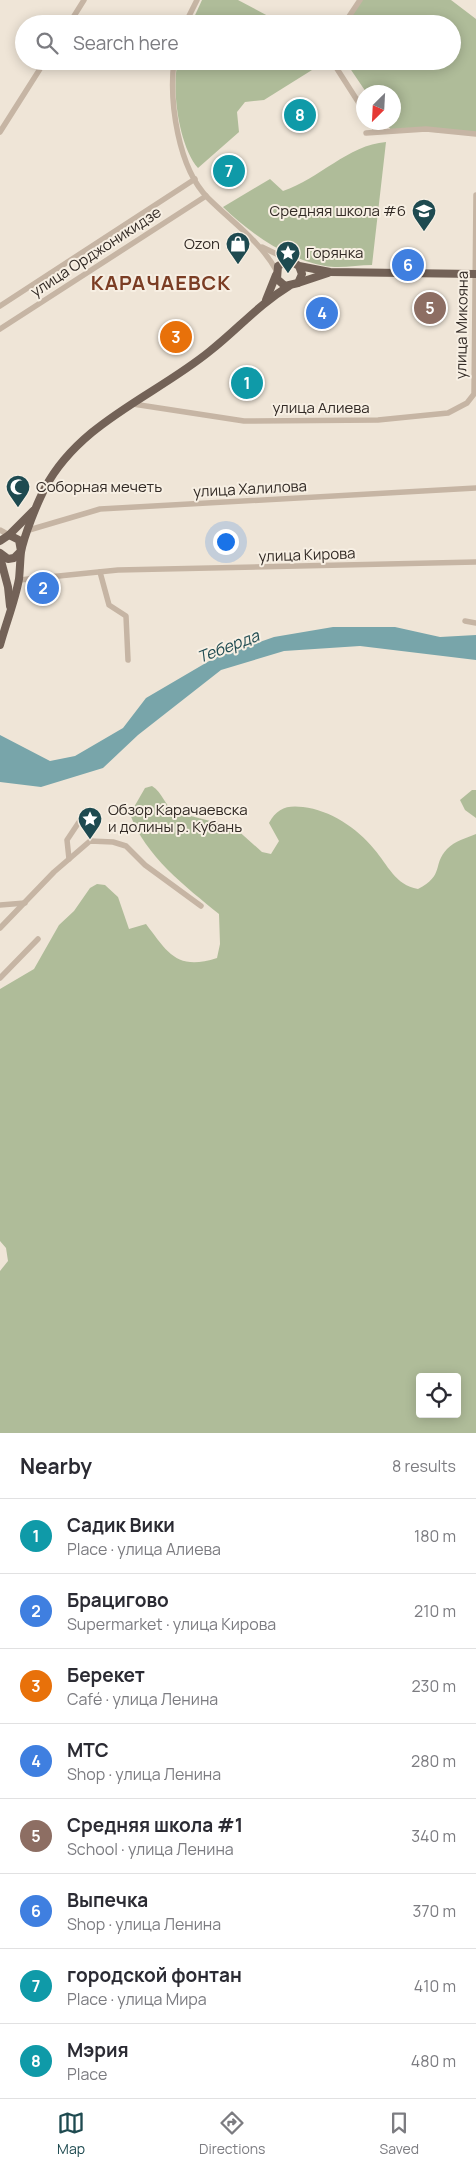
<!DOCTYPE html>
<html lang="en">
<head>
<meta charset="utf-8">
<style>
	body { margin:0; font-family:Manrope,sans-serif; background:#f2f2f3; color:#2b2b33 }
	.controls { position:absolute; right:15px; bottom:15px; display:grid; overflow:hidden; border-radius:5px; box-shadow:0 2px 12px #0003 }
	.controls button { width:45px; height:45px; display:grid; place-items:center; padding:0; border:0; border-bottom:1px solid #e1e1e2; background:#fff; color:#2b2b33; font:25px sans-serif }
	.compass { position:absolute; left:356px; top:85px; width:45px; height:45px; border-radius:50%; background:#fff; box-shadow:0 2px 12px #0003; rotate:204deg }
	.you { position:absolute; left:225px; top:541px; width:18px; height:18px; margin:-12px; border:4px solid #fff; border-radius:50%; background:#1a73e8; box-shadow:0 0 0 8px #1a73e833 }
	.badge { display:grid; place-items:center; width:32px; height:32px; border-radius:50%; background:#1e4a50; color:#fff; font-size:16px; font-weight:700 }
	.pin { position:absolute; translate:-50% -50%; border:2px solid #fff; box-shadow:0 1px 5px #0006 }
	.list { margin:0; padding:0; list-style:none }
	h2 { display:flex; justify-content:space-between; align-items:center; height:65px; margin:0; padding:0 20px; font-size:21px }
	h2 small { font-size:16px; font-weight:400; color:#7c7c81 }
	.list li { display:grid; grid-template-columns:32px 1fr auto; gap:15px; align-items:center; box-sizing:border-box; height:75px; padding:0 20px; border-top:1px solid #e1e1e2 }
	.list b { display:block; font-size:19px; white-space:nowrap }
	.list p { margin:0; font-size:16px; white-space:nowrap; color:#7c7c81 }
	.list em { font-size:16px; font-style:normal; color:#7c7c81 }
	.icon { flex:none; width:28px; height:28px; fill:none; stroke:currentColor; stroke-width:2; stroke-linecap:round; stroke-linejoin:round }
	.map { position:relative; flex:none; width:476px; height:1433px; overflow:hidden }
	.search { position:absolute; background:#fff; box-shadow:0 2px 12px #0003; left:15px; right:15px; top:15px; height:55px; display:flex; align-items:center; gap:12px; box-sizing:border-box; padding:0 18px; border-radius:28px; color:#7c7c81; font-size:19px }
	.sheet { height:665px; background:#fff }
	nav { display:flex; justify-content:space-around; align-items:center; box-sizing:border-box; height:70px; border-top:1px solid #e1e1e2; background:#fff; font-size:14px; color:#7c7c81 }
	nav a { display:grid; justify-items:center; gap:2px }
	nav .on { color:#1e4a50 }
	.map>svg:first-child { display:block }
	.green { fill:#afbc99; fill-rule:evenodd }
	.water { fill:#78a5aa }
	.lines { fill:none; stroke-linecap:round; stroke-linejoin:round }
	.minor { stroke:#c6b5a4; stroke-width:5.5 }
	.major { stroke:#736257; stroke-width:8 }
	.labels { text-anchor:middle; stroke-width:4; stroke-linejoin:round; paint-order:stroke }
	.poi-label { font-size:15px; fill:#322a25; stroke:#f7efe3; text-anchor:start }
	.street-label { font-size:15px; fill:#322a25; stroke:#f7efe3 }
	.water-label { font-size:16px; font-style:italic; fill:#1e4a50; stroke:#f7efe3 }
	.district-label { font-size:20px; font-weight:bold; letter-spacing:1px; fill:#7b3d24; stroke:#f7efe3 }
</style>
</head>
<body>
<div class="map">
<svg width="476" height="1433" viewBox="0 0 476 1433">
	<rect width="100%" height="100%" fill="#efe5d7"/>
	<g class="green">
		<polygon points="202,0 238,0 283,24 191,24"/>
		<polygon points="360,0 451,0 476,19 476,134 391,130 386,123 394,122 394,92 366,92 345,61 452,61 452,24 344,24"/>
		<path d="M178 61H321L320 65 264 100 245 102 237 112 239 132 198 168C179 146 171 89 178 61Z"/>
		<path d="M386 142 372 265C357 265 340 269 325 266 286 259 250 233 223 207L270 179 283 191C319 179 348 145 386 142Z"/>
		<path d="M152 786C163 793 164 805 175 812L234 827 262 852 271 854 279 841 269 823C277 808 287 805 303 807 330 810 357 828 374 849 388 865 395 885 418 889 445 875 432 865 447 849 455 841 466 838 476 834V1433H0V1271L8 1261 6 1248 0 1241V989L34 969 59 925 74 911 90 888 97 884 105 885 118 897 129 929 146 924C168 953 177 971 217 958L220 944 219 914C186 887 145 856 130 814L145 788ZM420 1377H457V1414H420Z"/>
		<polygon points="472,790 476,790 476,818 465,810 460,800"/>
	</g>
	<polygon class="water" points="333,627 395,627 440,637 476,635 476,660 360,646 284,651 221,670 138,735 103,768 41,787 0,782 0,735 50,761 75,756 123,728 146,698 216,657 274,637"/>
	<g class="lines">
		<g class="minor">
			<polyline points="69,24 84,0"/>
			<polyline points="185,24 197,0"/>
			<polyline points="344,24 360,0"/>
			<path d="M174 61C169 102 178 168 208 198 232 222 260 241 276 270"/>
			<polyline points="332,61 364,111"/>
			<polyline points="371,122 377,132"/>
			<polyline points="0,132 45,61"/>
			<polyline points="366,133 426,129 476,134"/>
			<polyline points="262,247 289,260"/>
			<polyline points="0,306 195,179"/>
			<polyline points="0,329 206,196"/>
			<polyline points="133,404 244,421 378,420 448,413 467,403 474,394 476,195"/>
			<polyline points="0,530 9,535"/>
			<polyline points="29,530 100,509 476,488"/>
			<polyline points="100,572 109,605 126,616 128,660"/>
			<polyline points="19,580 118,570 476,562"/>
			<polyline points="465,621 476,623"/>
			<polyline points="69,859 67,840 87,810"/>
			<polyline points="0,905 25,903"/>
			<polyline points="0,928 54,872 90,841 113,842 126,846 145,865 201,906"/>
			<polyline points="0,978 38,939"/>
		</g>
		<g class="major">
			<polyline points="299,266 302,274 298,283 285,286 277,279 278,266 289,260 299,266 330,272 476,274"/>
			<polyline points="298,283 328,273"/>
			<polyline points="266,300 276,275"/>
			<polyline points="9,535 33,511"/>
			<polyline points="0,541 9,535 19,540 21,551 14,558 8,559 0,553"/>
			<polyline points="0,557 8,587 10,606"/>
			<path d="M0 645C6 623 15 601 19 579 20 570 20 561 21 552 24 536 37 503 45 488 80 422 155 396 210 351 238 329 258 305 289 286"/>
		</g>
	</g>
	<defs>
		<symbol id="school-pin" viewBox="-11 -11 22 30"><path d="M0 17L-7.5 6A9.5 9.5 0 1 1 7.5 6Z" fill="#1e4a50" stroke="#f7efe3"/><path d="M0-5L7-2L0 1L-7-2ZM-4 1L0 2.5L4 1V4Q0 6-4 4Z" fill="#fff"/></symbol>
		<symbol id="shop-pin" viewBox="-11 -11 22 30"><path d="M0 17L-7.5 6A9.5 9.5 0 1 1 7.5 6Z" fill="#1e4a50" stroke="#f7efe3"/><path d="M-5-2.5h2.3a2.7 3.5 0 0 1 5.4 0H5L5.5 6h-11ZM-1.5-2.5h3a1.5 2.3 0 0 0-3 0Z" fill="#fff"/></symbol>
		<symbol id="sight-pin" viewBox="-11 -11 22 30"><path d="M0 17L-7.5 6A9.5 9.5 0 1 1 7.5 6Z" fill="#1e4a50" stroke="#f7efe3"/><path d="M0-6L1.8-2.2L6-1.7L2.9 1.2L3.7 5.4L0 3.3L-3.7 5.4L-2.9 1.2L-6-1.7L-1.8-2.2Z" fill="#fff"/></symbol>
		<symbol id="mosque-pin" viewBox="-11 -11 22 30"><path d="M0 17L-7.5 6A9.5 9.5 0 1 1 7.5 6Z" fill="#1e4a50" stroke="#f7efe3"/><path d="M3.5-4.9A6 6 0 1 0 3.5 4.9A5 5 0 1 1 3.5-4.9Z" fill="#fff"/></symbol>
	</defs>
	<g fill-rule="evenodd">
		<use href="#school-pin" x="410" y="197" width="28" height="38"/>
		<use href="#shop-pin" x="224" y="230" width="28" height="38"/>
		<use href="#sight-pin" x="274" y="239" width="28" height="38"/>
		<use href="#mosque-pin" x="4" y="473" width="28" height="38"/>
		<use href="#sight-pin" x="76" y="805" width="28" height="38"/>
	</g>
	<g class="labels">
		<g class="poi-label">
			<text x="406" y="216" text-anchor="end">Средняя школа #6</text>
			<text x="220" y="249" text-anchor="end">Ozon</text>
			<text x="306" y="258">Горянка</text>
			<text x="36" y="492">Соборная мечеть</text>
			<text x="108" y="815">Обзор Карачаевска<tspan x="108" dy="17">и долины р. Кубань</tspan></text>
		</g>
		<g class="street-label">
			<text transform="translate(96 252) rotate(-33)" y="5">улица Орджоникидзе</text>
			<text transform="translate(462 325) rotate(-89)" y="5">улица Микояна</text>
			<text x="321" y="413">улица Алиева</text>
			<text transform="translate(250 489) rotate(-3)" y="5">улица Халилова</text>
			<text transform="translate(307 555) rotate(-2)" y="5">улица Кирова</text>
		</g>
		<g class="water-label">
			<text transform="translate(228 646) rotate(-21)" y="6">Теберда</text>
		</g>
		<g class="district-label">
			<text x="161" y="290">КАРАЧАЕВСК</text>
		</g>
	</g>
</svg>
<div class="controls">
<button><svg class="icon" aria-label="locate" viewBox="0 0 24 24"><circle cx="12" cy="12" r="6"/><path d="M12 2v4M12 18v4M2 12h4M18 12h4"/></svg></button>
</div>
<svg class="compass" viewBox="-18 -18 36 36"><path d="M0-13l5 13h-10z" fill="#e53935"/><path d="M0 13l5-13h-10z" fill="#7c7c81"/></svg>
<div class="you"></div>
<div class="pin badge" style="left:247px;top:383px;background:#0f9aa8">1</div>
<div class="pin badge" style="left:43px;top:588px;background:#3f7fe0">2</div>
<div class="pin badge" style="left:176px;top:337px;background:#e8710a">3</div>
<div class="pin badge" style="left:322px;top:313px;background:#3f7fe0">4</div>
<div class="pin badge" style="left:430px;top:308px;background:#8d6e63">5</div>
<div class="pin badge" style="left:408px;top:265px;background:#3f7fe0">6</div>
<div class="pin badge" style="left:229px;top:171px;background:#0f9aa8">7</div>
<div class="pin badge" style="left:300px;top:115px;background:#0f9aa8">8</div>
<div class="search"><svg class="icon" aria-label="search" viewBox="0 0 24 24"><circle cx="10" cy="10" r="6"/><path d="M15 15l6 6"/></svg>Search here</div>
</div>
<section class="sheet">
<h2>Nearby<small>8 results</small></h2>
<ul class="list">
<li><span class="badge" style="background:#0f9aa8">1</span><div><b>Садик Вики</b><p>Place · улица Алиева</p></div><em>180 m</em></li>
<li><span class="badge" style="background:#3f7fe0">2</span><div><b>Брацигово</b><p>Supermarket · улица Кирова</p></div><em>210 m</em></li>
<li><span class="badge" style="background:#e8710a">3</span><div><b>Берекет</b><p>Café · улица Ленина</p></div><em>230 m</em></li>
<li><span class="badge" style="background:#3f7fe0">4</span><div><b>МТС</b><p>Shop · улица Ленина</p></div><em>280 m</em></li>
<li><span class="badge" style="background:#8d6e63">5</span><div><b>Средняя школа #1</b><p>School · улица Ленина</p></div><em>340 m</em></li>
<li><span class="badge" style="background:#3f7fe0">6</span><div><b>Выпечка</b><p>Shop · улица Ленина</p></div><em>370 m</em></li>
<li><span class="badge" style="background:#0f9aa8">7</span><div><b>городской фонтан</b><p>Place · улица Мира</p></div><em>410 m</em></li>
<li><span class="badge" style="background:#0f9aa8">8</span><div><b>Мэрия</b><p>Place</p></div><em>480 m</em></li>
</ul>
</section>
<nav>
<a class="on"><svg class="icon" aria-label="map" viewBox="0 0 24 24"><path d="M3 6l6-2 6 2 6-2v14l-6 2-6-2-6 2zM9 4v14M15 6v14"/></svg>Map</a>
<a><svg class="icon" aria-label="directions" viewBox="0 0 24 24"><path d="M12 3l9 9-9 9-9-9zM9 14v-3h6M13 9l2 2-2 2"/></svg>Directions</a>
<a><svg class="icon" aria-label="saved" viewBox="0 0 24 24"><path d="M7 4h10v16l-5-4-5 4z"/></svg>Saved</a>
</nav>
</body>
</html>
